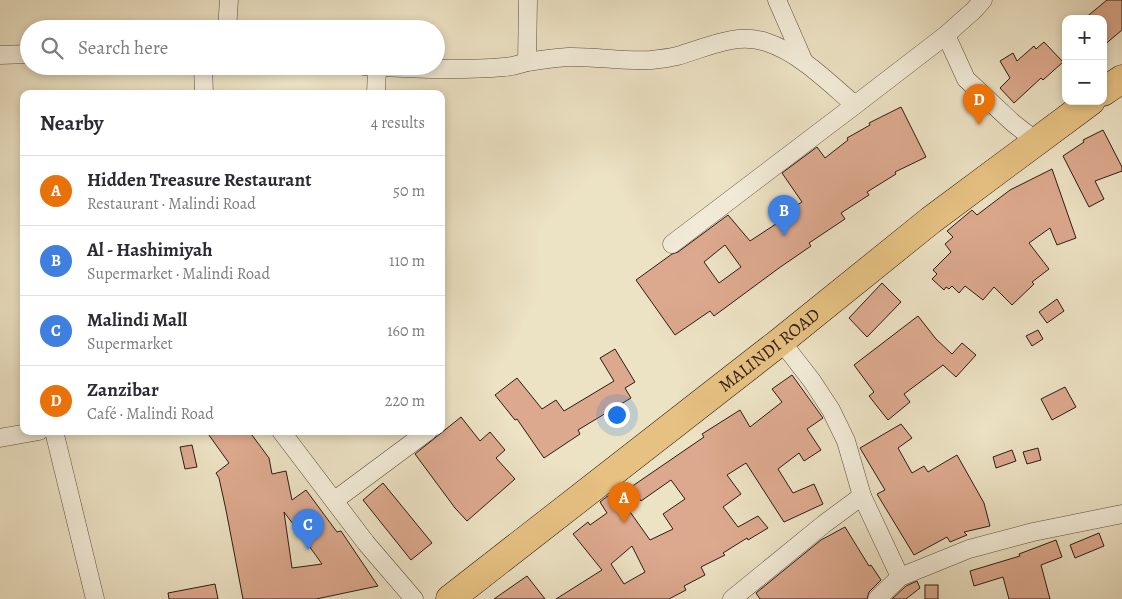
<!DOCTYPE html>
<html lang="en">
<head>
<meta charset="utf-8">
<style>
	body { margin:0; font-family:Alegreya,serif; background:#f2f2f3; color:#2b2b33 }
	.controls { position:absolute; right:15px; top:15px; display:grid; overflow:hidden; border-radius:10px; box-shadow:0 2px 8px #0003 }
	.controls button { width:45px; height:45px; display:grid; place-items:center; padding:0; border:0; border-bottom:1px solid #e1e1e2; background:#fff; color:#2b2b33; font:25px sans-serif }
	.you { position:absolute; left:616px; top:414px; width:18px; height:18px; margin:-12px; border:4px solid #fff; border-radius:50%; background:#1a73e8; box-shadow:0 0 0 8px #1a73e833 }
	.badge { display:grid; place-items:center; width:32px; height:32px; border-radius:50%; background:#0f766e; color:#fff; font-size:16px; font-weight:700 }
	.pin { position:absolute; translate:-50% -41px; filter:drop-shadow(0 1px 2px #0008) }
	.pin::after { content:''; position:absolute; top:26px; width:18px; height:15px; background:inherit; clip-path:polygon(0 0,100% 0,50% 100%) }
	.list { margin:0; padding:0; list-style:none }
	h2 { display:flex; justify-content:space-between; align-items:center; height:65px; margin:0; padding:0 20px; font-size:21px }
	h2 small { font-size:16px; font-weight:400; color:#7c7c81 }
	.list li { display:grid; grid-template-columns:32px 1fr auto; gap:15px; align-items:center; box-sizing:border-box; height:70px; padding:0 20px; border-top:1px solid #e1e1e2 }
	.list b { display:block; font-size:19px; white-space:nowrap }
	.list p { margin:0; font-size:16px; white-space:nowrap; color:#7c7c81 }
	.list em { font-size:16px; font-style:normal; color:#7c7c81 }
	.icon { flex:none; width:28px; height:28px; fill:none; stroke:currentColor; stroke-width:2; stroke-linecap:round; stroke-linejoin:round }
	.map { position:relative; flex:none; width:1122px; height:599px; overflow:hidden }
	.search { position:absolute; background:#fff; box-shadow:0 2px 8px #0003; left:20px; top:20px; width:425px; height:55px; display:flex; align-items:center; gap:12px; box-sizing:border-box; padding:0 18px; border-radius:28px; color:#7c7c81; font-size:19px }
	.panel { position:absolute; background:#fff; box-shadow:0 2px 8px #0003; left:20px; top:90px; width:425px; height:345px; border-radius:10px }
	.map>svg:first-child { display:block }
	.building { fill:#dda98e; stroke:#2d1b13; fill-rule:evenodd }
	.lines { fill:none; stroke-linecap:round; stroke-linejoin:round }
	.street-casing { stroke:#5d4d3f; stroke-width:19 }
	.highway-casing { stroke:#2d1b13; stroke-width:29 }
	.street { stroke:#f3ecd9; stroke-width:18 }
	.highway { stroke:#e6c182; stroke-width:28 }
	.labels { text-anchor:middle; stroke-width:4; stroke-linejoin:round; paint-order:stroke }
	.street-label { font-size:18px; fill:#2d1b13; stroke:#f3ecd9 }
</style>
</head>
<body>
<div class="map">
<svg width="1122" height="599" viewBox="0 0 1122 599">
	<rect width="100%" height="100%" fill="#ece2c4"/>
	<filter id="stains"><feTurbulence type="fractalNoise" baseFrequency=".004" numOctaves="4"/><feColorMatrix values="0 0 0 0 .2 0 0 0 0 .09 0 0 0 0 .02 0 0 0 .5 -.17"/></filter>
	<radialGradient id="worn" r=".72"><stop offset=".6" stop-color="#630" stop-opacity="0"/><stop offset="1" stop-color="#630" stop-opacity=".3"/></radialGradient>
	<g class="building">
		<polygon points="1107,0 1122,0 1122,30 1103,46 1103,19 1084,19"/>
		<polygon points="1044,42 1063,62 1043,80 1041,78 1014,103 1000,88 1010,78 1000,61 1013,53 1017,61 1034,46 1036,49"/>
		<path d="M901 107 926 157 895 172 896 174 867 192 869 195 841 213 845 219 809 243 811 246 779 268 733 302 714 316 710 311 675 335 636 280 672 254 678 252 728 215 750 241 785 218 783 214 802 202 782 173 817 147 825 158 848 140 847 138 870 125 869 123ZM725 245 741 267 719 283 704 262Z"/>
		<polygon points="1103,130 1122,167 1122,171 1095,181 1104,199 1089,207 1063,156 1084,142 1083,140"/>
		<polygon points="1052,169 1076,238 1057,245 1050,228 1029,243 1049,269 1032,282 1034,284 1012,305 994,287 983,300 965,286 959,293 952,286 949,289 946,287 944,290 932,279 937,274 933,270 951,252 945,244 953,237 947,231 972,210 977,215 1010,190"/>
		<polygon points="882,283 901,302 867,337 849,318"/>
		<polygon points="1057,299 1064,311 1047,323 1039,312"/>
		<polygon points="918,316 936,339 952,354 962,343 976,355 956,377 943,365 904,394 910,402 888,420 869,396 874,392 854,365"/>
		<polygon points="1038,330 1043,339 1032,346 1026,336"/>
		<polygon points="615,349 635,382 625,388 631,398 578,430 580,434 544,458 517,419 515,420 495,395 517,378 542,409 556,400 564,411 614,381 600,358"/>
		<path d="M792 375 823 418 807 429 821 450 804 461 799 453 778 469 793 493 814 484 823 504 784 522 746 463 727 475 741 494 723 507 738 527 758 516 768 528 748 540 747 538 723 553 725 555 701 567 705 575 684 586 686 590 669 599H556L602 570 573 534 588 522 590 525 607 513 600 502 609 495 617 507 623 502 650 540 673 529 663 514 685 499 671 480 641 501 631 487 704 437 702 434 740 410 750 427 782 402 772 389ZM632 546 645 572 624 584 611 564Z"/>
		<polygon points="1065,387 1076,407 1052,420 1041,399"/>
		<polygon points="461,417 480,441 490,432 505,450 496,458 515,479 467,521 455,508 415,454"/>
		<polygon points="901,424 912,438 898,448 912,473 924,466 928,472 957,455 984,503 990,526 964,532 967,535 950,542 947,537 914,555 877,494 885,490 860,448"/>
		<path d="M206 431H249L269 458 272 474 286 471 292 500 306 490 337 532 341 531 378 586 316 599H243L226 510 219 478 216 473 229 463ZM284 512 299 532 322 564 292 568Z"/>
		<polygon points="192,445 197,467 185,469 180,447"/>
		<polygon points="1038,448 1041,460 1027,464 1023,452"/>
		<polygon points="1012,450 1016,461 996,468 993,457"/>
		<polygon points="383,483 432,543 411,560 363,500"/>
		<polygon points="845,527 869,566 871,565 881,580 869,592 867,599 760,599 756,593 821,540"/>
		<polygon points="1099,533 1104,546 1075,558 1070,545"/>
		<polygon points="1056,540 1062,557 1041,565 1050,599 1009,599 1003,577 974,586 970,571 1020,556 1019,554"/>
		<polygon points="527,576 545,599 494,599"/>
		<polygon points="917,581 920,588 906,599 892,599 906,586"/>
		<polygon points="215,584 218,599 169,599 168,593"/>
		<rect x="925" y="585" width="13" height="14"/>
	</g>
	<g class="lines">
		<defs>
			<g id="street">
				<polyline points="777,0 804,62"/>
				<polyline points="227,29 229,0"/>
				<polyline points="946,35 966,79 1013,123 1036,141"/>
				<polyline points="0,55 29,54"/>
				<polyline points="527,62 528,0"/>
				<polyline points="203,66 204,94"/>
				<path d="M364 66C411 69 458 71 504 67 512 67 519 64 527 62 540 60 554 58 568 57 596 56 623 62 651 60 660 59 669 58 677 56 706 48 735 32 766 42 800 53 828 82 855 105L946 35 974 10 983 0"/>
				<polyline points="376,94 377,67"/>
				<polyline points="672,244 855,105"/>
				<polyline points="781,341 812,381 831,410 846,441 862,496 900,577"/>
				<polyline points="54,431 95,599"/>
				<polyline points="281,431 366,543 414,599"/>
				<polyline points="0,438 39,431"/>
				<polyline points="335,500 428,431"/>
				<polyline points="732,599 824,524 862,496"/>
				<polyline points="877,599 900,577 969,549 1033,532 1122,514"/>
			</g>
			<g id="highway">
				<polyline points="1103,92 1122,79"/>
				<path id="s1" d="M450 599 781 341 931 220 1091 101"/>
			</g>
		</defs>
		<use href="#street" class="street-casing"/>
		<use href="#highway" class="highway-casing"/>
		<use href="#street" class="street"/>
		<use href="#highway" class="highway"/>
	</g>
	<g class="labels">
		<g class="street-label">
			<text dy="6" stroke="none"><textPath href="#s1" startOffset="405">MALINDI ROAD</textPath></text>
		</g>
	</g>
	<rect width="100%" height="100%" filter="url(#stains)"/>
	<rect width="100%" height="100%" fill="url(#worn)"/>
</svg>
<div class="controls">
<button>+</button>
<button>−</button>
</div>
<div class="you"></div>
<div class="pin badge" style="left:624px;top:523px;background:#e8710a">A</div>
<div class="pin badge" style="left:784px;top:236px;background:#3f7fe0">B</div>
<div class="pin badge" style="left:308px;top:550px;background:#3f7fe0">C</div>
<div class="pin badge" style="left:979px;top:125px;background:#e8710a">D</div>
<div class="search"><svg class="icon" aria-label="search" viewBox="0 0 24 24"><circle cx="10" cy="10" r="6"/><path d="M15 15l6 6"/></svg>Search here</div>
<section class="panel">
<h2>Nearby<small>4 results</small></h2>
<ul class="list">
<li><span class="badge" style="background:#e8710a">A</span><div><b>Hidden Treasure Restaurant</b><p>Restaurant · Malindi Road</p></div><em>50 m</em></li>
<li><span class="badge" style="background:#3f7fe0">B</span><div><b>Al - Hashimiyah</b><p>Supermarket · Malindi Road</p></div><em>110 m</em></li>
<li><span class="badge" style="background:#3f7fe0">C</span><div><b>Malindi Mall</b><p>Supermarket</p></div><em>160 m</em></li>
<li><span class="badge" style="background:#e8710a">D</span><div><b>Zanzibar</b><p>Café · Malindi Road</p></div><em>220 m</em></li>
</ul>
</section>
</div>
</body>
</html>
